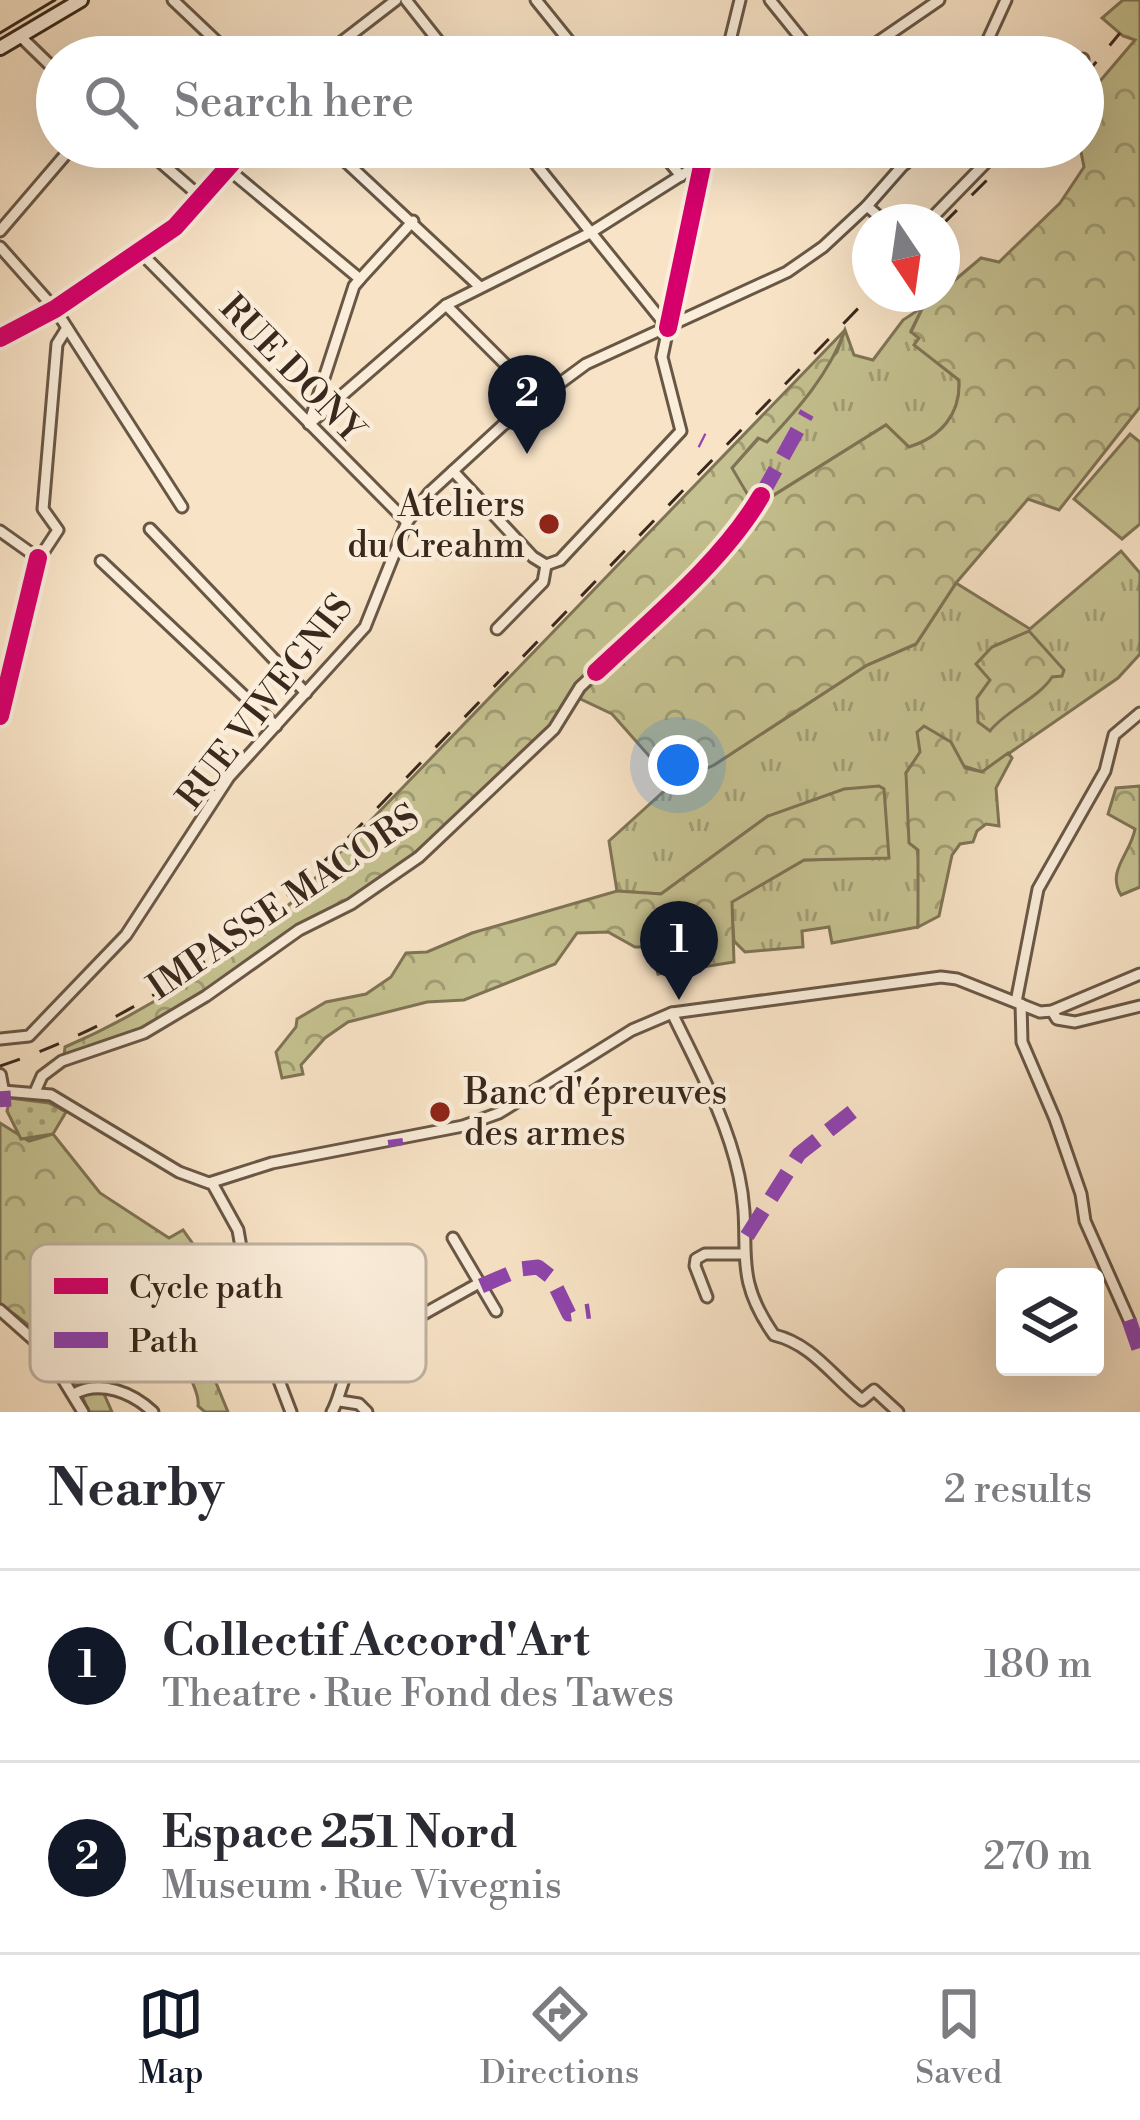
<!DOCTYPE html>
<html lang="en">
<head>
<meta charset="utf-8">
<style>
	body { margin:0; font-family:"Libre Bodoni",serif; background:#f2f2f3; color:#2b2b33 }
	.controls { position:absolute; right:36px; bottom:36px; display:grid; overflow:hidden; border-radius:12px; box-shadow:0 12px 48px #0002 }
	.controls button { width:108px; height:108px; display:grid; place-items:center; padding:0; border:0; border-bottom:3px solid #e1e1e2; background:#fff; color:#2b2b33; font:60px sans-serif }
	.compass { position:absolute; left:852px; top:204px; width:108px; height:108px; border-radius:50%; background:#fff; box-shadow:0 12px 48px #0002; rotate:167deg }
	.you { position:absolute; left:678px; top:765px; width:42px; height:42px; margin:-30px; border:9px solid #fff; border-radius:50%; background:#1a73e8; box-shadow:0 0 0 18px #1a73e833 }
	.badge { display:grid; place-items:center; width:78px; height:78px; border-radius:50%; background:#111827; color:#fff; font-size:39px; font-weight:700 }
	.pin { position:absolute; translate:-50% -99px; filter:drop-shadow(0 3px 6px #0008) }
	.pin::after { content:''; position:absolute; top:63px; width:42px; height:36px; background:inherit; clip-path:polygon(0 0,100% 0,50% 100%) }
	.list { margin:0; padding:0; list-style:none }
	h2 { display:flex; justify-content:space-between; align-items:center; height:156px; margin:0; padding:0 48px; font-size:51px }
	h2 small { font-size:39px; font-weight:400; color:#7c7c81 }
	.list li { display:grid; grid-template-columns:78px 1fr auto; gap:36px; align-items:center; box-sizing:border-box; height:192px; padding:0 48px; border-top:3px solid #e1e1e2 }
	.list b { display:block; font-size:45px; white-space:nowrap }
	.list p { margin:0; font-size:39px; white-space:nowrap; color:#7c7c81 }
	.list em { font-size:39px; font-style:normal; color:#7c7c81 }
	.icon { flex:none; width:66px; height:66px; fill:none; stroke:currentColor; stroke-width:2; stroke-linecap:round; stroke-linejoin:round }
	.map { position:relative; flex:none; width:1140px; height:1412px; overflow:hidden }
	.search { position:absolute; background:#fff; box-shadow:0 12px 48px #0002; left:36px; right:36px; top:36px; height:132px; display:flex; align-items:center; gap:30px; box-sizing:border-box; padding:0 42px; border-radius:66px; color:#7c7c81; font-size:45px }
	.sheet { height:540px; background:#fff }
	nav { display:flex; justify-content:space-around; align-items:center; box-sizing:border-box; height:168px; border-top:3px solid #e1e1e2; background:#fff; font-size:33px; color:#7c7c81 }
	nav a { display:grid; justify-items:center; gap:6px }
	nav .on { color:#111827 }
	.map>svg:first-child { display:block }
	.grass { fill:url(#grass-tufts); stroke:#7f7456; stroke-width:3 }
	.forest { fill:url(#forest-crowns); stroke:#7f7456; stroke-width:3 }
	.park { fill:url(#park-dots); stroke:#7f7456; stroke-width:3 }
	.pitch { fill:#c5c190; stroke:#7f7456; stroke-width:3 }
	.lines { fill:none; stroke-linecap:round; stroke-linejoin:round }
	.minor-casing { stroke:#695746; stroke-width:15 }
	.tertiary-casing { stroke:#695746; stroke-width:16 }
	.secondary-casing { stroke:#39281c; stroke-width:18 }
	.minor { stroke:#faedda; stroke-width:9 }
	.tertiary { stroke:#faedda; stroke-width:10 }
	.secondary { stroke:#faedda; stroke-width:12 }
	.tram { stroke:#39281c; stroke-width:3 }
	.rail { stroke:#39281c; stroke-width:3; stroke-dasharray:21 21; stroke-linecap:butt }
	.quiet { stroke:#8e44ad; stroke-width:15; stroke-dasharray:30 15; stroke-linecap:butt }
	.cycleway-casing { stroke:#faedda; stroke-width:26 }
	.cycleway { stroke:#d6006c; stroke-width:18 }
	.poi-dot { fill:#8f2418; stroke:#faedda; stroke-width:4.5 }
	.labels { text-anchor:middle; stroke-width:9; stroke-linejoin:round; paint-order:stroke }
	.street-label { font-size:36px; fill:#39281c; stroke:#faedda }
	.poi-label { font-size:36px; fill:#39281c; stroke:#faedda; text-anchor:end }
	.key { fill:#faedda; stroke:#c0b2a1; stroke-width:3 }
	.key-label { font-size:33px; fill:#39281c }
</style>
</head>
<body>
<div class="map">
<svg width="1140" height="1412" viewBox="0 0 1140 1412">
	<defs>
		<pattern id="grass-tufts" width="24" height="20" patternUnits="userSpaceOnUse" patternTransform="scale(3)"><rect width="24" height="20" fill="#c5c190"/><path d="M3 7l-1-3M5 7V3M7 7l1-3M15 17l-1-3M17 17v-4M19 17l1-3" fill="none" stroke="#a19d75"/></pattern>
		<pattern id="forest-crowns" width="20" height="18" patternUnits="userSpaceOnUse" patternTransform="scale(3)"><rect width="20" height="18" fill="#c5c190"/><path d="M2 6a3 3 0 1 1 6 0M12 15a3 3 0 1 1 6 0" fill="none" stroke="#a19d75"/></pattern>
		<pattern id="park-dots" width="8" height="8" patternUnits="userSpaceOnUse" patternTransform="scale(3)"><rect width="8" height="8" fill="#c5c190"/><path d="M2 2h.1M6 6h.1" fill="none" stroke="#a19d75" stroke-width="1.8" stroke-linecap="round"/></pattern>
	</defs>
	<rect width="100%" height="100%" fill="#f8e3c6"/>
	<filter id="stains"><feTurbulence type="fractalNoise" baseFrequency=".00167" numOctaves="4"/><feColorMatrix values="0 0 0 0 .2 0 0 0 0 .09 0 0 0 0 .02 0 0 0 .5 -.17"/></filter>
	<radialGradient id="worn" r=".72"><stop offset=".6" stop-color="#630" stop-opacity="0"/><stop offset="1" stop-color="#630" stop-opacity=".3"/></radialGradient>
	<g class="grass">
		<path d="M923 307 911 331 919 338 915 345 959 380C961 414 941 437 909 447L886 425 755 507 731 469 837 352 845 330 854 355 873 360 903 320Z"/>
		<polygon points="1121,551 1140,573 1140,654 1118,678 982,772 921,752 906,773 920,869 918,927 832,943 829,927 802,931 803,947 745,952 734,941 731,902 804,860 889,857 768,816 661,894 617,891 609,841 673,783 714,765 867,665 916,644 956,583 1030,629"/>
	</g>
	<g class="forest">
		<path d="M1123 0H1140V407L1059 510 1028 499 956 583 916 644 867 665 714 765 673 783 612 714 574 696 554 729 430 841 358 897 143 1028 64 1056 65 1047C149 1011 221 961 291 903L845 330C829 374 799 408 767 442L758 438 732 468 755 507 886 425 909 447C941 437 961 414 959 380L914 345 919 338 911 332 923 307 981 258 999 262 1060 203 1084 167 1081 152 1074 147H1083V101L1135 40 1123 36 1102 18Z"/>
		<path d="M1029 631 1064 670 1062 676 1052 677C1040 697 1004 712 990 731L978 722 977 698 990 680 976 664 992 647Z"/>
		<polygon points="924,726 951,742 965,768 982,772 1008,753 1012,758 996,788 999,826 986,824 977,831 973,842 960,844 952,855 939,916 918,927 918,850 909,843 906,773 920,752 917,732"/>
		<polygon points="879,786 884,789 889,858 804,860 732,902 734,962 658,974 650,947 635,947 608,932 577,933 555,964 464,1000 427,1002 348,1022 325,1038 301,1065 303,1074 282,1078 276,1052 296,1027 297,1019 326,1002 366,994 391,977 406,953 427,952 472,933 617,891 661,894 768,816 844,789"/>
		<path d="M1140 786V887L1121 895C1106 871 1131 853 1135 829L1108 814 1116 788Z"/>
		<path d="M0 1123 29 1141 53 1134 100 1193 169 1238 183 1230 203 1258 189 1268 193 1292 207 1309 213 1331 210 1368 228 1412H205L198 1406C200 1392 189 1382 189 1368 189 1355 196 1342 195 1328L189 1324 160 1341 143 1320 123 1330 138 1348 101 1387 112 1412H89C72 1368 41 1328 0 1305Z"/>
	</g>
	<polygon class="park" points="10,1098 49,1103 66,1112 53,1134 21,1139 7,1111"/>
	<polygon class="pitch" points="1130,434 1140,442 1140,524 1122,539 1074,499"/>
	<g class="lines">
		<defs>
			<g id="minor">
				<polyline points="173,0 233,57"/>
				<polyline points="406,0 451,57"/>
				<polyline points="536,0 582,57"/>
				<polyline points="770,0 816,57"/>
				<polyline points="20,36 57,72"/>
				<polyline points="322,57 396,0"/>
				<polyline points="726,57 740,0"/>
				<polyline points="856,57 939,0"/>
				<polyline points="980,57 1006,0"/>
				<polyline points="1083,60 1083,59"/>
				<polyline points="143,147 203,199"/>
				<polyline points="330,147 480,287"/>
				<polyline points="522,147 668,328"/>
				<polyline points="657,147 681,176"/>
				<polyline points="891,147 905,164"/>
				<polyline points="228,169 360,279 413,221"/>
				<polyline points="867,206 885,222"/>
				<polyline points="928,222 1001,147"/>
				<polyline points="0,231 72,147"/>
				<polyline points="0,247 55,309 182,507"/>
				<polyline points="139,251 407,522"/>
				<polyline points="446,305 539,398"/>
				<polyline points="0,338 55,309 175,227 246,147"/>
				<polyline points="311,418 354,286 360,279"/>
				<polyline points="309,424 446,305 590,233 726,147"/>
				<polyline points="453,471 533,557 546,565"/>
				<polyline points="150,529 306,693"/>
				<polyline points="0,531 38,558"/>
				<polyline points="101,561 276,726"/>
				<polyline points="546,565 560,560 681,431 662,357 706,147"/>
				<polyline points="497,629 543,582 546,565"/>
				<polyline points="0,716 35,565 58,530 43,509 57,344 67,328"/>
				<polyline points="1016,1002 1038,889 1105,771 1114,735 1140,713"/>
				<polyline points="1021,1004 1022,1042 1055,1119 1081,1194 1085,1221 1129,1320"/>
				<polyline points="1052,1011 1057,1019 1075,1022 1140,1006"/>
				<path d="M672 1013C697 1065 727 1119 739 1176 754 1245 729 1271 774 1335 812 1344 832 1376 862 1400L874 1390 898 1412"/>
				<polyline points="0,1039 29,1036 126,935 229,777 365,627 407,522 429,493 503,425 586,364 787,272 823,247 867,206 919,147"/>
				<polyline points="3,1091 51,1095 179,1172 209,1183 272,1163 463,1126 499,1113 632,1030 672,1013 941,977 957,979 1040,1012 1052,1011 1140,974"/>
				<polyline points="35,1092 42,1076 62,1061 144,1033 206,996 299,930 351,904 419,857 554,729 580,687 596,672"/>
				<polyline points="212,1183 238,1230 252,1310 291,1412"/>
				<polyline points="453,1238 496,1311"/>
				<polyline points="707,1297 695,1266 696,1259 705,1254 743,1254"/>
				<polyline points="0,1310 45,1350 83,1412"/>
				<path d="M74 1394C100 1379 133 1393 153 1412"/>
				<polyline points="340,1401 359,1404 367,1412"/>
				<path d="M332 1412C341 1396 342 1375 354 1359 364 1345 457 1296 479 1283"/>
			</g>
			<polyline id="tertiary" points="0,1075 3,1091 0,1094"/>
			<polyline id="secondary" points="0,48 81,0"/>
		</defs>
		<use href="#minor" class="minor-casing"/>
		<use href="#tertiary" class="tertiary-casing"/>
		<use href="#secondary" class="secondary-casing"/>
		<use href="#minor" class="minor"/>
		<use href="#tertiary" class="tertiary"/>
		<use href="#secondary" class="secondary"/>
		<polyline class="tram" points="0,33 55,0"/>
		<g class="rail">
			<polyline points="1083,78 1120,33"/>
			<polyline points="942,225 1020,147"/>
			<path d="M0 1066C142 1019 253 935 357 829L872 294"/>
		</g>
		<g class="quiet">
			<polyline points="701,440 703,441"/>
			<polyline points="761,496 807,413"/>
			<polyline points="3,1091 4,1107"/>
			<polyline points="395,1139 396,1146"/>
			<polyline points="747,1236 799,1154 862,1104"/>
			<polyline points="481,1286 520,1269 538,1267 551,1277 569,1314 590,1311"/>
			<polyline points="1129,1320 1140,1352"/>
		</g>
		<defs>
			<g id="cycleway">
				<polyline points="668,328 706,147"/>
				<polyline points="0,338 55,309 175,227 246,147"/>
				<path d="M596 672C651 620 723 561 761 496"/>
				<polyline points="0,716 38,558"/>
			</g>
		</defs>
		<use href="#cycleway" class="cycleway-casing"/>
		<use href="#cycleway" class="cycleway"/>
	</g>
	<g class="poi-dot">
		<circle cx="549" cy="524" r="12"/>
		<circle cx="440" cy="1112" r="12"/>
	</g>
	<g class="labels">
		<g class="street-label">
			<text transform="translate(293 368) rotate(46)" y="13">RUE DONY</text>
			<text transform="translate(264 701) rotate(-52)" y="13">RUE VIVEGNIS</text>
			<text transform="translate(283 901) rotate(-34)" y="13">IMPASSE MACORS</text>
		</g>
		<g class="poi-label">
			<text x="525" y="516">Ateliers<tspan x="525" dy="41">du Creahm</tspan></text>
			<text x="464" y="1104" text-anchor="start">Banc d'épreuves<tspan x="464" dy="41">des armes</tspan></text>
		</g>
	</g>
	<rect x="30" y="1244" width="396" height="138" rx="18" class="key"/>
	<rect x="54" y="1278" width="54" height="16" fill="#d6006c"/>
	<rect x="54" y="1332" width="54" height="16" fill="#8e44ad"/>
	<g class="key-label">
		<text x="129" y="1298">Cycle path</text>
		<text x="129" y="1352">Path</text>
	</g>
	<rect width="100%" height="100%" filter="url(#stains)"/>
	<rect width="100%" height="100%" fill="url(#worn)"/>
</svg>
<div class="controls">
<button><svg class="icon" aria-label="layers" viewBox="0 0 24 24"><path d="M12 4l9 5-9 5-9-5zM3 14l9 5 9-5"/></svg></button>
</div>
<svg class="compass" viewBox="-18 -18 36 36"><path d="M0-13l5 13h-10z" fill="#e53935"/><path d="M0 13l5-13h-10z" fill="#7c7c81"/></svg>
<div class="you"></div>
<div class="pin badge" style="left:679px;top:1000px">1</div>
<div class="pin badge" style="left:527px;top:454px">2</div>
<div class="search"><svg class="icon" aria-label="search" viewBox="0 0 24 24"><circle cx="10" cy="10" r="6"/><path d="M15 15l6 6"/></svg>Search here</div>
</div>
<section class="sheet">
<h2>Nearby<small>2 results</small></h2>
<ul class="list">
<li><span class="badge">1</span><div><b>Collectif Accord'Art</b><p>Theatre · Rue Fond des Tawes</p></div><em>180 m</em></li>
<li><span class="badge">2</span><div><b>Espace 251 Nord</b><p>Museum · Rue Vivegnis</p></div><em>270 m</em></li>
</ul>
</section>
<nav>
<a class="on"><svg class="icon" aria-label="map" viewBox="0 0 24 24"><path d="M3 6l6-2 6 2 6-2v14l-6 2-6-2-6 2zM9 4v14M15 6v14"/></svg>Map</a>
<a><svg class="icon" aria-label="directions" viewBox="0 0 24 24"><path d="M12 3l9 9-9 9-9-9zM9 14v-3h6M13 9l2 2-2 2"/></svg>Directions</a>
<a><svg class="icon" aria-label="saved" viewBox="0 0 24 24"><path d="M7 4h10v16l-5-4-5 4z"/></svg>Saved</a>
</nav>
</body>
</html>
